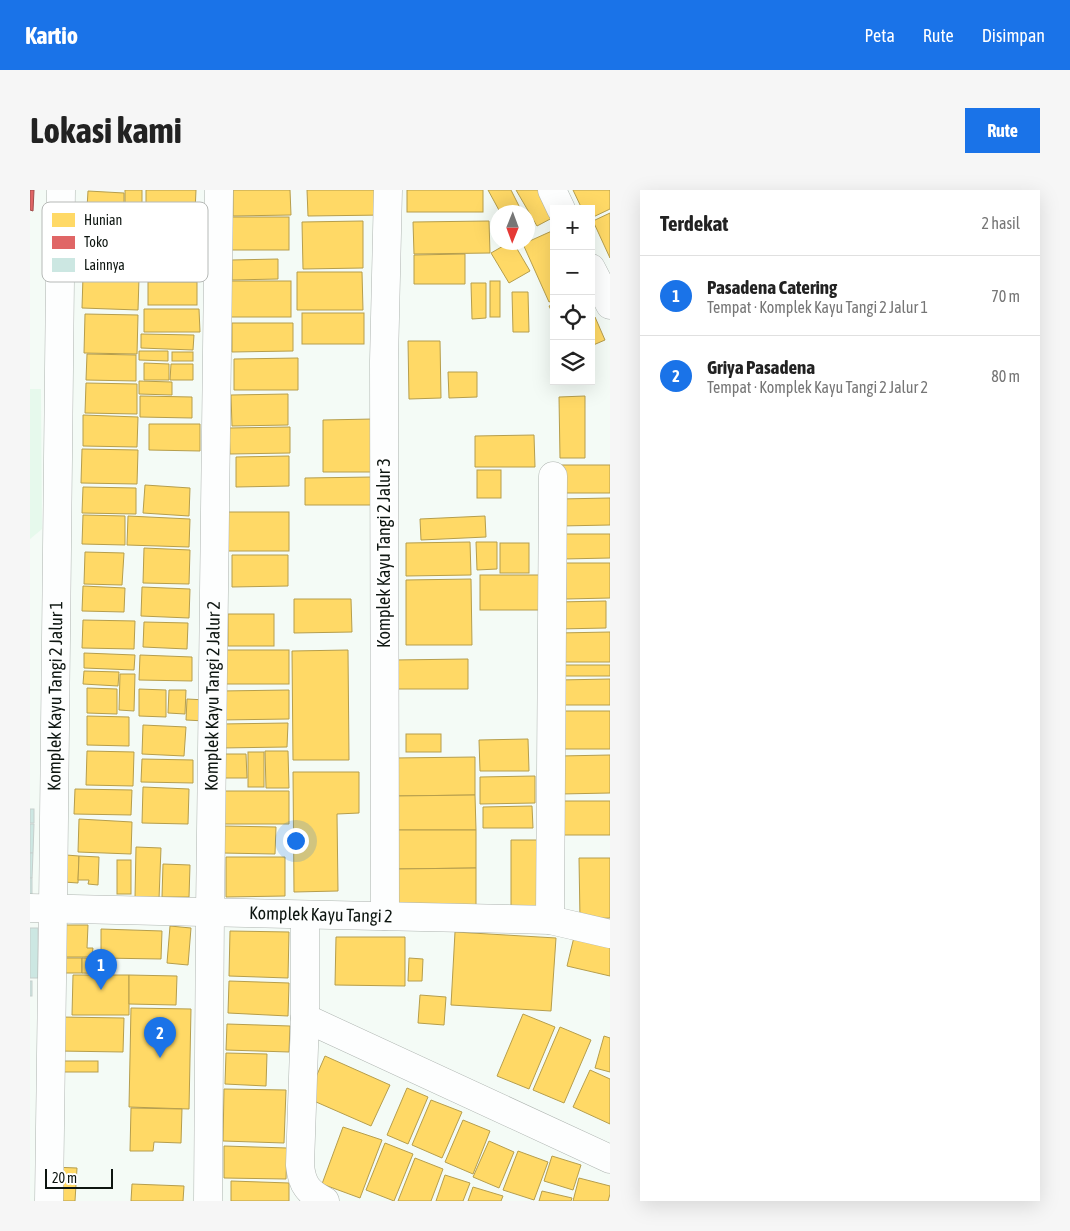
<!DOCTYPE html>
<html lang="id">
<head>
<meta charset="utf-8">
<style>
	body { margin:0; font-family:"Asap Condensed",sans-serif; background:#f6f6f6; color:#222 }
	.controls { position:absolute; right:15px; top:15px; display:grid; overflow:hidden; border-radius:0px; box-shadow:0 5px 20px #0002 }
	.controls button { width:45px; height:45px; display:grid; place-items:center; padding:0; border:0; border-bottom:1px solid #e0e0e0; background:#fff; color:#222; font:25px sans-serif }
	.compass { position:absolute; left:460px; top:15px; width:45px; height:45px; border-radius:50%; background:#fff; box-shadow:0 5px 20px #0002; rotate:181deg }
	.scale { position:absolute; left:15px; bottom:12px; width:68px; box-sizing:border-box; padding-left:5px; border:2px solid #0d1510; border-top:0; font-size:14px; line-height:18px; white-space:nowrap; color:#0d1510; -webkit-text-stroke:4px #fff; paint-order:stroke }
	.you { position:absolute; left:265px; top:650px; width:18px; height:18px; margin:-12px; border:4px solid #fff; border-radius:50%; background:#1a73e8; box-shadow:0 0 0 8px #1a73e833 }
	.badge { display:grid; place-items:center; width:32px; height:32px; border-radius:50%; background:#1a73e8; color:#fff; font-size:16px; font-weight:700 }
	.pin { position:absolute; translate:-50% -41px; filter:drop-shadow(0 1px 2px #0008) }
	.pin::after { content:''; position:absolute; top:26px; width:18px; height:15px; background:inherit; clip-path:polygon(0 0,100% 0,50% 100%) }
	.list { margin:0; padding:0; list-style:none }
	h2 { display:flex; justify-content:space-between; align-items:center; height:65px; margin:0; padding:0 20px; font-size:21px }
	h2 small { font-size:16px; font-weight:400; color:#767676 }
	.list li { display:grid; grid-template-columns:32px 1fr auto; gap:15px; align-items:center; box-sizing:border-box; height:80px; padding:0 20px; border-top:1px solid #e0e0e0 }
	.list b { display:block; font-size:19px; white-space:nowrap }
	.list p { margin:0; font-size:16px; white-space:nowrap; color:#767676 }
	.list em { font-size:16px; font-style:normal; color:#767676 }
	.icon { flex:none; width:28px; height:28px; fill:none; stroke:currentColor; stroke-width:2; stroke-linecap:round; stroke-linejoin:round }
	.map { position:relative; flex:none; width:580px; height:1011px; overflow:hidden; border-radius:0px }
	header { display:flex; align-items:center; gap:30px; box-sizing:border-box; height:70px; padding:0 25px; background:#1a73e8; color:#fff }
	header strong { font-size:24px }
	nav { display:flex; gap:28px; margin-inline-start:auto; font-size:18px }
	.intro { display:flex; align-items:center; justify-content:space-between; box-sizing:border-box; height:120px; padding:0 30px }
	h1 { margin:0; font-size:35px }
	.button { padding:12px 22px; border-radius:0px; background:#1a73e8; color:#fff; font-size:18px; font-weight:700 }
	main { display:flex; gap:30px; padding:0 30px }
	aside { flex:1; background:#fff; border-radius:0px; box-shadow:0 5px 20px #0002 }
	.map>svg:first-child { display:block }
	.built { fill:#e6f9ec }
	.homes { fill:#ffd966; stroke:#b69e4c }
	.shops { fill:#e06666; stroke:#a14e4c }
	.building { fill:#cce7e2; stroke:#c6cfcc }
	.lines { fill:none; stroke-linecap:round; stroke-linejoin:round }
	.minor-casing { stroke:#aeb4b0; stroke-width:29 }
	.minor { stroke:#fdfefe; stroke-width:28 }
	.labels { text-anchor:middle; stroke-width:5; stroke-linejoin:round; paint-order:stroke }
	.street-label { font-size:18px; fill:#0d1510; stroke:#fff }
	.key { fill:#fff; stroke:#b6b9b7; stroke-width:1 }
	.key-label { font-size:14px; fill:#0d1510 }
</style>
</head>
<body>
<header>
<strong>Kartio</strong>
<nav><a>Peta</a><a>Rute</a><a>Disimpan</a></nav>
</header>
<div class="intro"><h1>Lokasi kami</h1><a class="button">Rute</a></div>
<main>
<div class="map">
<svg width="580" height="1011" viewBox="0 0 580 1011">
	<rect width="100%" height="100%" fill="#f4fbf6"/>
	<polygon class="built" points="0,199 11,199 12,339 0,349"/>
	<g class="homes">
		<rect x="95" y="0" width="17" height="16"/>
		<polygon points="116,0 166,0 165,22 116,20"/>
		<polygon points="203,0 260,0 261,25 203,26"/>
		<polygon points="277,0 355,0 355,25 278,26"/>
		<rect x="377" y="0" width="76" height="22"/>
		<polygon points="458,0 481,0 492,22 470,22"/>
		<polygon points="486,0 519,0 524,27 507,36"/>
		<polygon points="543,0 580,0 580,19 561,28 561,19 552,19"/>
		<polygon points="58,1 94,3 94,20 57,18"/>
		<polygon points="580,23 580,68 563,31"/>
		<rect x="200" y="27" width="59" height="33"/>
		<polygon points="333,31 333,78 273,79 272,32"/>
		<polygon points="459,31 460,63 384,64 383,32"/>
		<polygon points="498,33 502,43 498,45"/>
		<polygon points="524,40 524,110 519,112 493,54"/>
		<polygon points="480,52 483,52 500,81 479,93 461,63"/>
		<polygon points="435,64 435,94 384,94 384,65"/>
		<polygon points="248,69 248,89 202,90 202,70"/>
		<polygon points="267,82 332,82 333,120 267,120"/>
		<polygon points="53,86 109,88 108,120 52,118"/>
		<rect x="200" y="91" width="61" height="36"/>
		<rect x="460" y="91" width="10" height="36"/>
		<rect x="118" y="92" width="49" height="23"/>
		<polygon points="441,93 456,93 456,128 442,129"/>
		<polygon points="482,102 498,102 499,142 483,142"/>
		<polygon points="524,114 524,126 519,116"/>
		<polygon points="114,119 169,119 170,142 114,142"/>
		<rect x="272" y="123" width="62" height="31"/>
		<polygon points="55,124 108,125 107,164 54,163"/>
		<polygon points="565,127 575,150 561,156 561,129"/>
		<polygon points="202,133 263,133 263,161 202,162"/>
		<polygon points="111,144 164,145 163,160 111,158"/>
		<polygon points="378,151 410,151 411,208 379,209"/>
		<polygon points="109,161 138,161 138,171 109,170"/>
		<rect x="142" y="162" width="21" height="9"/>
		<polygon points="57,164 106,165 106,191 56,190"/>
		<polygon points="268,168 268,200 204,200 204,169"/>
		<polygon points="114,173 139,174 139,190 114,190"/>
		<polygon points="141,174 163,174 163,190 140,190"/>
		<polygon points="418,182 447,182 447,207 419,208"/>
		<polygon points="109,191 142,192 142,205 109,204"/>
		<polygon points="56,193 107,194 107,224 55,223"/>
		<polygon points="258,204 258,235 202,236 201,205"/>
		<polygon points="110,206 162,207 162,228 110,227"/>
		<polygon points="555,206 555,268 530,268 529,207"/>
		<polygon points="53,225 108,227 107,257 53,256"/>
		<polygon points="343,229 343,282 293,282 293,230"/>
		<polygon points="119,234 170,234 170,261 119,260"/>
		<polygon points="260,237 260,263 200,264 199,238"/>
		<polygon points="504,245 505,277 445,277 445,246"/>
		<polygon points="52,259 108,260 107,294 51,293"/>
		<polygon points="259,266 259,296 206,297 206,267"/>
		<rect x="531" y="275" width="49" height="28"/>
		<rect x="447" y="280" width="24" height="28"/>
		<polygon points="343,287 343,315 275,315 275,288"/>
		<polygon points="115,295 160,298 159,326 113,323"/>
		<polygon points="53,297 106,298 106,324 52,323"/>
		<polygon points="580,308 580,335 530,336 530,309"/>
		<rect x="195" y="322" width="64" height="39"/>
		<polygon points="53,325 95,326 95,355 52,354"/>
		<polygon points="98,326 160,329 159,357 97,355"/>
		<polygon points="455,326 456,347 391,350 390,329"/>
		<polygon points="534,344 580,344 580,368 533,369"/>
		<polygon points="440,352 441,385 376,386 376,353"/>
		<polygon points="446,352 467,352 467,379 447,380"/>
		<rect x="470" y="353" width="29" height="30"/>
		<polygon points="114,358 160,360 159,394 113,393"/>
		<polygon points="55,362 94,363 92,395 54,394"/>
		<polygon points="202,365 258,365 258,396 202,397"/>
		<polygon points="536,373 580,373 580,408 536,409"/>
		<rect x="450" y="385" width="66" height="35"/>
		<polygon points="441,389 442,455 376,455 376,390"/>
		<polygon points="53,396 95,398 94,422 52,421"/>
		<polygon points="112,397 160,399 159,428 111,426"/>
		<polygon points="264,409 321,409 322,442 264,443"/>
		<polygon points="576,411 576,438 528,439 528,412"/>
		<rect x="198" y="424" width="46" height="32"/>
		<polygon points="53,430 105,431 104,459 52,458"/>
		<polygon points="114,432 158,433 157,459 113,457"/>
		<polygon points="580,442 580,472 528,472 528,443"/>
		<rect x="194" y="460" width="65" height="34"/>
		<polygon points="318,460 319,570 263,570 262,461"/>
		<polygon points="54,463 105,465 104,480 54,478"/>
		<polygon points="110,465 162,467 162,491 109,490"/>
		<polygon points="438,469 438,499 364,499 364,470"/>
		<polygon points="529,475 580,475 580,486 530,486"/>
		<polygon points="54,481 89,482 88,496 53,494"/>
		<polygon points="90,484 105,484 104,521 89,520"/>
		<polygon points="580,489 580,515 529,515 529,490"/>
		<polygon points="57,498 87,499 87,524 57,523"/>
		<polygon points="109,499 136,500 136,527 109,526"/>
		<polygon points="139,500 156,500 155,524 138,523"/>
		<polygon points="259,500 259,529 191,530 191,501"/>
		<polygon points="157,509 176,510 175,531 156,530"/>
		<polygon points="531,521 580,521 580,559 532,559"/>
		<polygon points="57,526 99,527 99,556 57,555"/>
		<polygon points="258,533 257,557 191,558 191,534"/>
		<polygon points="113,535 156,537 154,566 112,564"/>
		<rect x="376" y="544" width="35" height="18"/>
		<polygon points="498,549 499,581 450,581 449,550"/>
		<polygon points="57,561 104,562 103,596 56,595"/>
		<polygon points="235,561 258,561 259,598 236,598"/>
		<rect x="218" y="562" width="16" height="35"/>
		<polygon points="195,564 216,564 217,588 195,588"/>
		<polygon points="580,565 580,603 530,604 530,566"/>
		<polygon points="445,567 445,605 365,606 364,568"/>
		<polygon points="112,569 163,570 163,593 111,592"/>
		<polygon points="263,582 329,582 329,623 307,624 308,701 264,702"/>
		<polygon points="505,586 505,613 450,614 450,587"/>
		<polygon points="113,597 159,599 158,634 112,633"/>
		<polygon points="45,599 102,600 101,625 44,624"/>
		<polygon points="193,601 259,601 259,634 192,634"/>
		<polygon points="445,605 446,640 365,640 365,606"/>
		<rect x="534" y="611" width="46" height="34"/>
		<polygon points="502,616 503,638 453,638 453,617"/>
		<polygon points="49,629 102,632 101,664 48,662"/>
		<polygon points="192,636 246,637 245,664 192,663"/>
		<polygon points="365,640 446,640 446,678 365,679"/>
		<polygon points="481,650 508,650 509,720 481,720"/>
		<polygon points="106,657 131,658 129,709 105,708"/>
		<polygon points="36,665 49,666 48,693 34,692"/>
		<polygon points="49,666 69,667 68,695 58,694 59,690 48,690"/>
		<polygon points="196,667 255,667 255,706 196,707"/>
		<polygon points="549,668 580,668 580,728 550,729"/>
		<rect x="87" y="670" width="14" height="34"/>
		<polygon points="133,674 160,675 159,707 132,707"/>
		<polygon points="446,678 446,716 365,716 365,679"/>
		<polygon points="36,735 58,735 57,758 63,758 62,767 36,767"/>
		<polygon points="140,736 161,738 158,775 137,773"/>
		<polygon points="71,739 132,741 131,769 71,768"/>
		<polygon points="200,741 259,742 258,788 199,786"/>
		<polygon points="425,742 526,748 521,821 421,815"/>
		<polygon points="306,747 375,747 375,796 305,795"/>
		<polygon points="544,747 580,755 580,786 537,776"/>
		<rect x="30" y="768" width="22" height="15"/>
		<polygon points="52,768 83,769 83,784 52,783"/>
		<polygon points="379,768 393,769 392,791 378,791"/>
		<polygon points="43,785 99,785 99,825 42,825"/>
		<polygon points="99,785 147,786 146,815 99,814"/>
		<polygon points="199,791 259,793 258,826 198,823"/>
		<polygon points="390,805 416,807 414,835 388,833"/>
		<polygon points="101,818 161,819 159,919 99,917"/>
		<polygon points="493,824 525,837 499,899 467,886"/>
		<polygon points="30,827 94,828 93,862 29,861"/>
		<polygon points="197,834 260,836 259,862 196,860"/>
		<polygon points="530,837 561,850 534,913 503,900"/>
		<polygon points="574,846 580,848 580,882 565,878"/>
		<polygon points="196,863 237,864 236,896 195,894"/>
		<polygon points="295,866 360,895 341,936 277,908"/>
		<rect x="33" y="871" width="35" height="11"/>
		<polygon points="560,880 580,889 580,934 543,917"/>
		<polygon points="377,898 398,907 378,954 357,945"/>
		<polygon points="194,899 256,900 254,953 193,951"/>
		<polygon points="401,910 432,922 412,968 382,955"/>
		<polygon points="101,918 152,919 151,953 124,952 123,961 100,961"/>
		<polygon points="433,930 460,941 443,984 415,972"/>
		<polygon points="313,937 352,950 330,1008 292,994"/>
		<polygon points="459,951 484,962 469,998 443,987"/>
		<polygon points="355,953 383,964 364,1011 336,1000"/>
		<polygon points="194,956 257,958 256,989 194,988"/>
		<polygon points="488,961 518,972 504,1010 473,1000"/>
		<polygon points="522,966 551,975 543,1000 514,991"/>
		<polygon points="385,968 413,979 401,1011 368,1011"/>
		<polygon points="22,977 47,978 45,1011 21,1011"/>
		<polygon points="415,985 440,993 433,1011 406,1011"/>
		<polygon points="549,988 580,996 580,1004 578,1011 543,1011"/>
		<polygon points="201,991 259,993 259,1011 201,1011"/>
		<polygon points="102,994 154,996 153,1011 101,1011"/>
		<polygon points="443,997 473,1006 471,1011 438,1011"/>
		<polygon points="512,1001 542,1008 541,1011 509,1011"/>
	</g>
	<polygon class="shops" points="0,0 4,0 3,21 0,20"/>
	<g class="building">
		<rect x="0" y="619" width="4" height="14"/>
		<polygon points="0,634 4,634 3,663 0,663"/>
		<polygon points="0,663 3,663 2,688 0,688"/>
		<rect x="0" y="688" width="2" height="17"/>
		<rect x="0" y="738" width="8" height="50"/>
		<rect x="0" y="791" width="2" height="15"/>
	</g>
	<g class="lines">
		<defs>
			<g id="minor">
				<polyline points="522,0 531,19"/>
				<polyline points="561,78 580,115"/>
				<path id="s1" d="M0 718 520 730 580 744"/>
				<path d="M275 725V828L270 975C272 995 278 1002 295 1011"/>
				<polyline points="355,726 354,171 358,0"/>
				<polyline points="520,730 523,286"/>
				<polyline points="275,828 580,969"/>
				<path id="s2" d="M19 1011 23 718 31 0"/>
				<path id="s3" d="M178 1011 180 722 189 0"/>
			</g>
		</defs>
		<use href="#minor" class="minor-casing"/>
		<use href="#minor" class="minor"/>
	</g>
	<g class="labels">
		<g class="street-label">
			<text transform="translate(354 363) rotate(-90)" y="6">Komplek Kayu Tangi 2 Jalur 3</text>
			<text dy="6" stroke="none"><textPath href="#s3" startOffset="505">Komplek Kayu Tangi 2 Jalur 2</textPath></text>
			<text dy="6" stroke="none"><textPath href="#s2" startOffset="505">Komplek Kayu Tangi 2 Jalur 1</textPath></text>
			<text dy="6" stroke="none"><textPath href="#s1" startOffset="291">Komplek Kayu Tangi 2</textPath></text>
		</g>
	</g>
	<rect x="12" y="12" width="166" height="80" rx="8" class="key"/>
	<rect x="22" y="23" width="23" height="14" fill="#ffd966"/>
	<rect x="22" y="46" width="23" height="13" fill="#e06666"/>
	<rect x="22" y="68" width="23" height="14" fill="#cce7e2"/>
	<g class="key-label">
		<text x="54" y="35">Hunian</text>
		<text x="54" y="57">Toko</text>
		<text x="54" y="80">Lainnya</text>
	</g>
</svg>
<div class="controls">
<button>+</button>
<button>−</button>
<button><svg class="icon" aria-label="locate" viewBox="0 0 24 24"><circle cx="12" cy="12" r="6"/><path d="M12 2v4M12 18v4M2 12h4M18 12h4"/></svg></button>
<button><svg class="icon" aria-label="layers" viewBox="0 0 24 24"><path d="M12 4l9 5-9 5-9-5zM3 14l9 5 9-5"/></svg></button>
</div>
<svg class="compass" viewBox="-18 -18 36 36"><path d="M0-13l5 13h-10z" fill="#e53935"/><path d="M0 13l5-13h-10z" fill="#767676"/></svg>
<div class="scale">20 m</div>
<div class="you"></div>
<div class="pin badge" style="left:71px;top:800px">1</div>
<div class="pin badge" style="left:130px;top:868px">2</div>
</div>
<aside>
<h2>Terdekat<small>2 hasil</small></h2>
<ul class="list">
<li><span class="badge">1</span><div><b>Pasadena Catering</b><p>Tempat · Komplek Kayu Tangi 2 Jalur 1</p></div><em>70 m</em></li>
<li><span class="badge">2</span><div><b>Griya Pasadena</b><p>Tempat · Komplek Kayu Tangi 2 Jalur 2</p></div><em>80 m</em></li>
</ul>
</aside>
</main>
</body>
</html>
